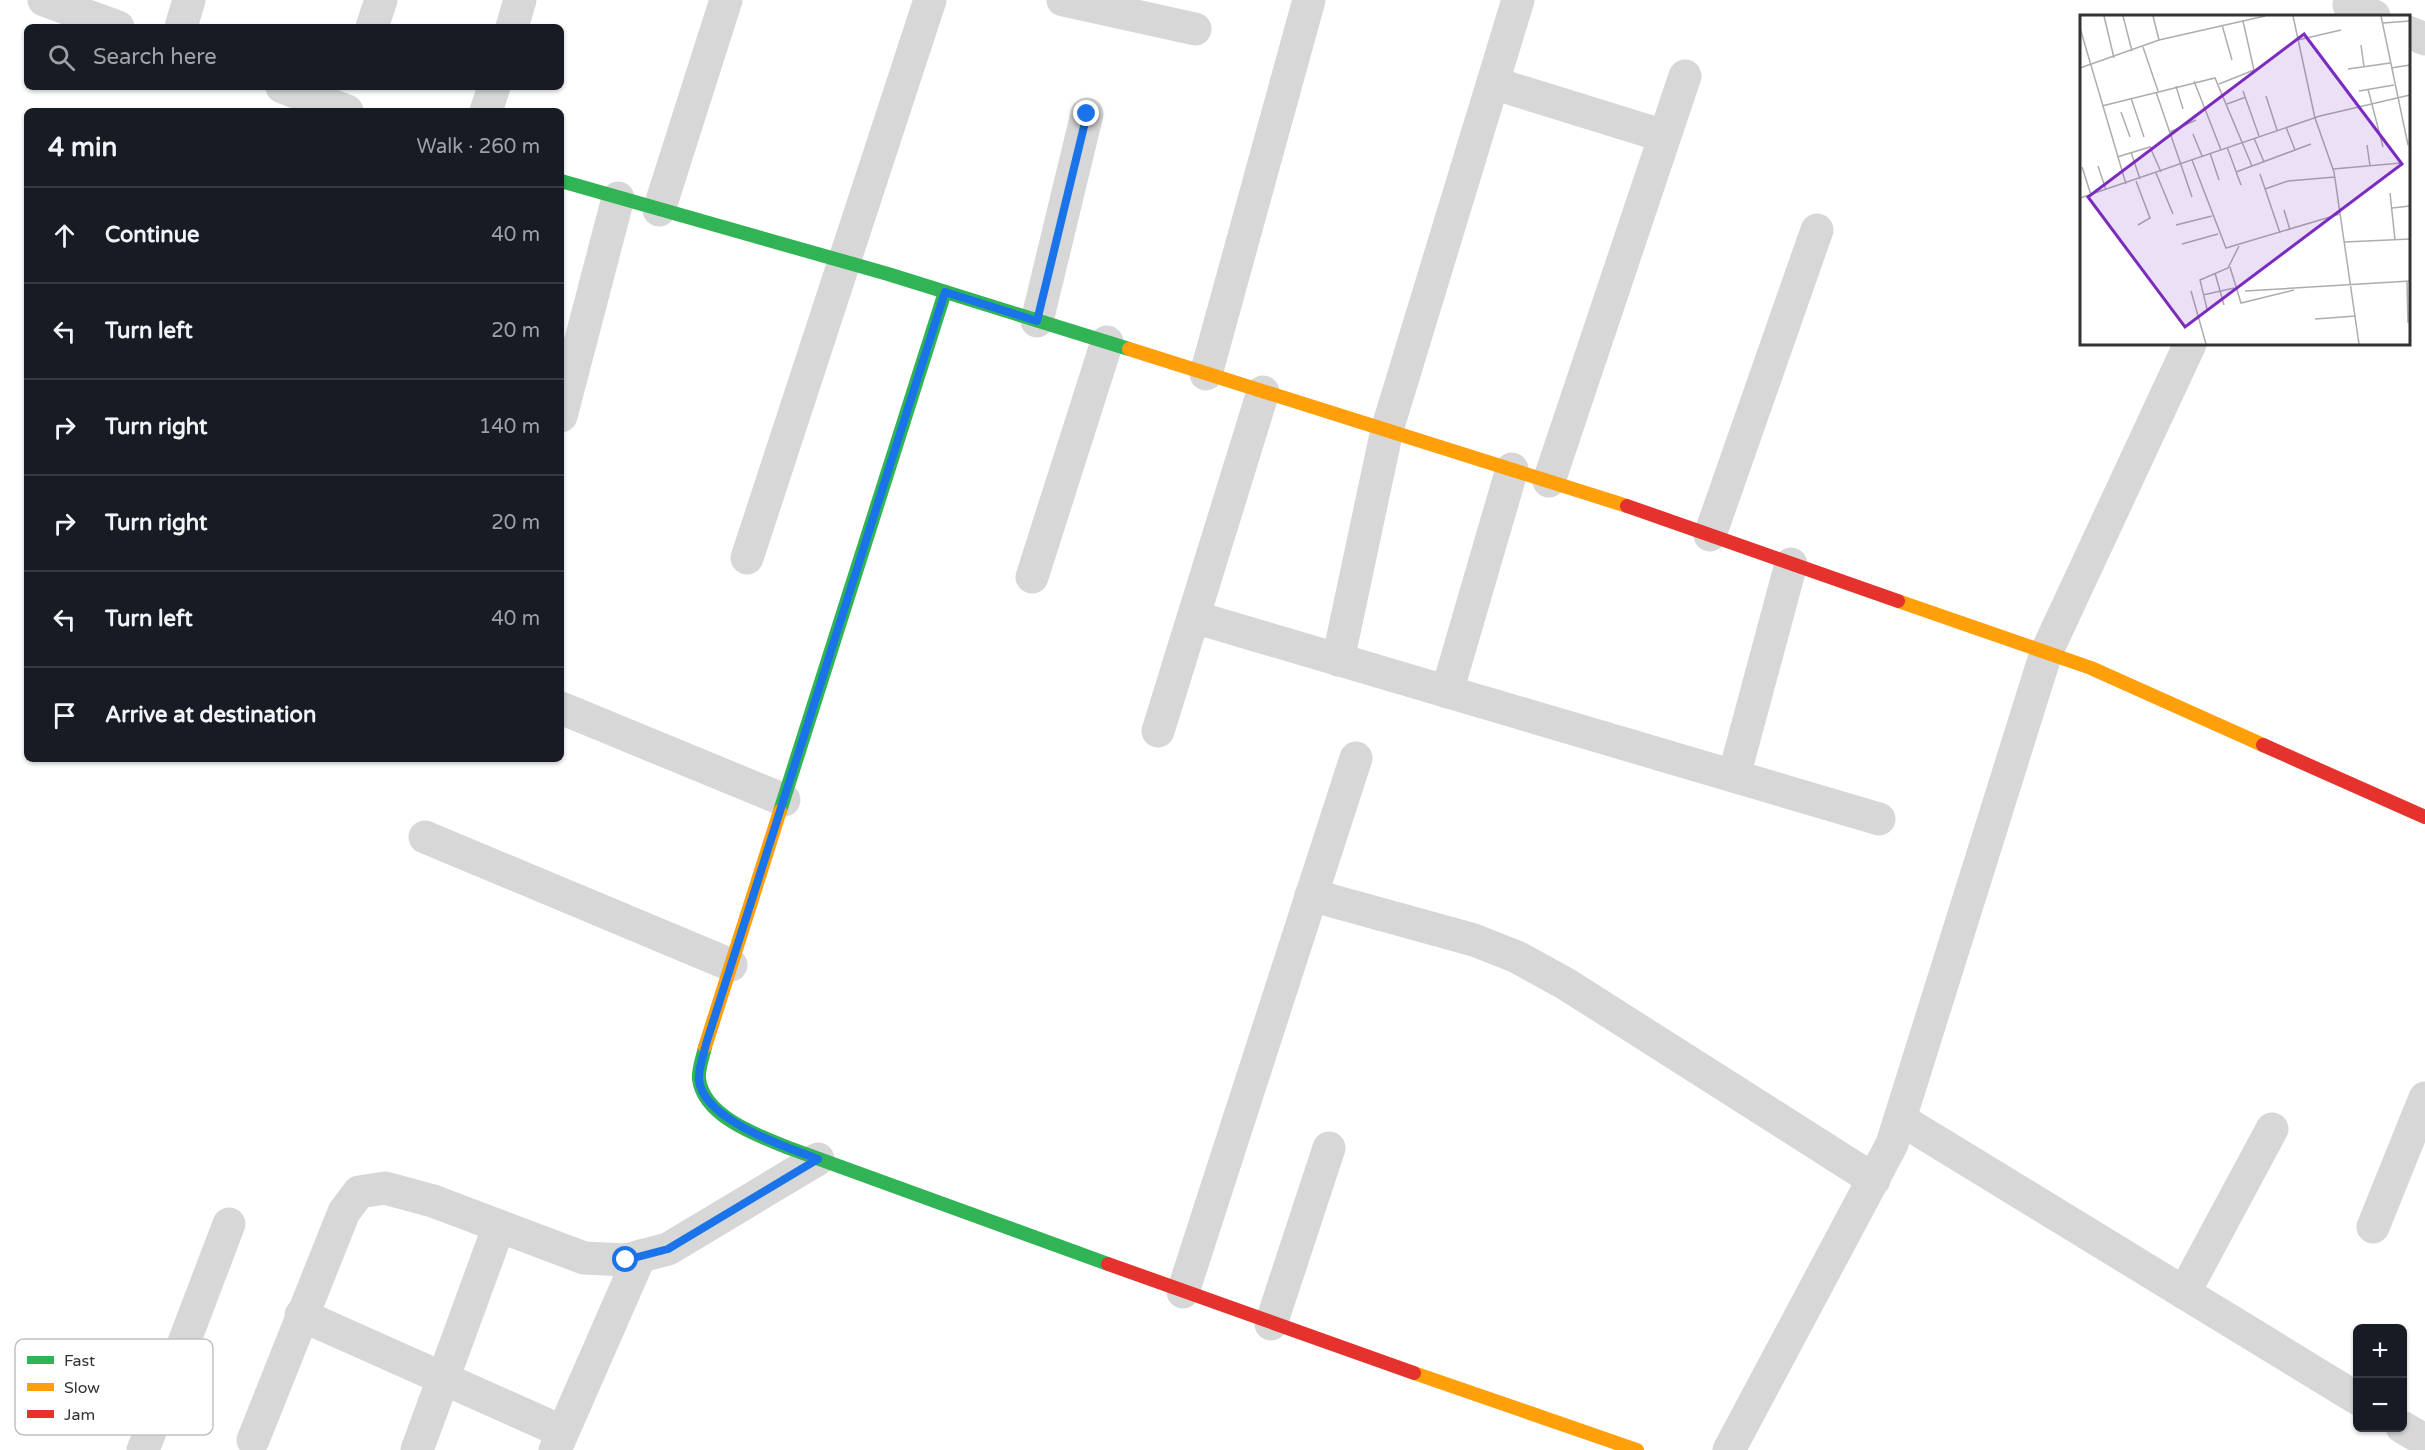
<!DOCTYPE html>
<html lang="en">
<head>
<meta charset="utf-8">
<style>
	body { margin:0; font-family:"Varela Round",sans-serif; background:#20242c; color:#f1f3f6 }
	.controls { position:absolute; right:18px; bottom:18px; display:grid; overflow:hidden; border-radius:9px; box-shadow:0 2px 4px #0004 }
	.controls button { width:54px; height:54px; display:grid; place-items:center; padding:0; border:0; border-bottom:2px solid #363941; background:#171b24; color:#f1f3f6; font:30px sans-serif }
	.stop { position:absolute; width:18px; height:18px; margin:-14px; border:4px solid #1a73e8; border-radius:50%; background:#fff }
	.stop.end { background:#1a73e8; border-color:#fff; box-shadow:0 2px 6px #0008 }
	.list { margin:0; padding:0; list-style:none }
	h2 { display:flex; justify-content:space-between; align-items:center; height:78px; margin:0; padding:0 24px; font-size:26px }
	h2 small { font-size:20px; font-weight:400; color:#9ea1a6 }
	.list li { display:grid; grid-template-columns:39px 1fr auto; gap:18px; align-items:center; box-sizing:border-box; height:96px; padding:0 24px; border-top:2px solid #363941 }
	.list b { display:block; font-size:22px; white-space:nowrap }
	.list em { font-size:20px; font-style:normal; color:#9ea1a6 }
	.icon { flex:none; width:33px; height:33px; fill:none; stroke:currentColor; stroke-width:2; stroke-linecap:round; stroke-linejoin:round }
	.map { position:relative; flex:none; width:2425px; height:1450px; overflow:hidden }
	.search { position:absolute; background:#171b24; box-shadow:0 2px 4px #0004; left:24px; top:24px; width:540px; height:66px; display:flex; align-items:center; gap:15px; box-sizing:border-box; padding:0 21px; border-radius:9px; color:#9ea1a6; font-size:22px }
	.panel { position:absolute; background:#171b24; box-shadow:0 2px 4px #0004; left:24px; top:108px; width:540px; height:654px; border-radius:9px }
	.map>svg:first-child { display:block }
	.lines { fill:none; stroke-linecap:round; stroke-linejoin:round }
	.street { stroke:#d7d7d7; stroke-width:33 }
	.fast { stroke:#30b455; stroke-width:14 }
	.slow { stroke:#ff9f0a; stroke-width:14 }
	.jam { stroke:#e5322d; stroke-width:14 }
	.route { stroke:#1a73e8; stroke-width:8 }
	.inset-road { fill:none; stroke:#adadad; stroke-width:1.5 }
	.view { fill:#7b2cbf; fill-opacity:0.15; stroke:#7b2cbf; stroke-width:3 }
	.inset-edge { fill:none; stroke:#333; stroke-width:3 }
	.key { fill:#fff; stroke:#c2c2c2; stroke-width:1.5 }
	.key-label { font-size:16px; fill:#333 }
</style>
</head>
<body>
<div class="map">
<svg width="2425" height="1450" viewBox="0 0 2425 1450">
	<rect width="100%" height="100%" fill="#fff"/>
	<g class="lines">
		<g class="street">
			<polyline points="44,0 118,27"/>
			<polyline points="1063,0 1195,29"/>
			<polyline points="2349,5 2374,16"/>
			<polyline points="181,27 189,0"/>
			<polyline points="372,27 381,0"/>
			<polyline points="512,27 520,0"/>
			<polyline points="2408,32 2425,39"/>
			<polyline points="1493,83 1664,136"/>
			<polyline points="282,87 347,111"/>
			<polyline points="486,111 494,87"/>
			<polyline points="659,210 726,0"/>
			<polyline points="1037,321 1087,114"/>
			<polyline points="1206,374 1309,0"/>
			<polyline points="561,416 618,198"/>
			<polyline points="1549,481 1685,76"/>
			<polyline points="1710,535 1817,230"/>
			<polyline points="747,558 930,0"/>
			<polyline points="1032,577 1107,342"/>
			<polyline points="1194,617 1879,819"/>
			<polyline points="1338,660 1387,430 1518,0"/>
			<polyline points="1447,692 1512,469"/>
			<polyline points="561,708 784,800"/>
			<polyline points="1158,731 1263,392"/>
			<polyline points="1734,776 1791,564"/>
			<polyline points="425,837 731,965"/>
			<polyline points="1311,895 1474,940 1517,957 1566,984 1874,1180"/>
			<polyline points="1900,1119 2358,1399"/>
			<polyline points="2373,1227 2425,1098"/>
			<polyline points="1183,1292 1356,758"/>
			<polyline points="2184,1293 2272,1129"/>
			<polyline points="301,1315 561,1431"/>
			<polyline points="1271,1324 1329,1148"/>
			<polyline points="2402,1427 2421,1438"/>
			<polyline points="253,1440 344,1212 359,1192 385,1188 433,1201 584,1258 626,1260 668,1249 818,1159"/>
			<polyline points="143,1450 229,1224"/>
			<polyline points="417,1450 499,1226"/>
			<polyline points="555,1450 640,1256"/>
			<polyline points="1729,1450 1892,1144 2046,653 2190,344"/>
		</g>
		<g class="fast">
			<polyline points="561,181 888,274 1129,349"/>
			<polyline points="780,811 945,292"/>
			<path d="M705 1047C703 1057 698 1069 699 1079 704 1117 759 1136 789 1148L1108 1264"/>
		</g>
		<g class="slow">
			<polyline points="1129,349 1627,506"/>
			<polyline points="1898,601 2091,668 2263,745"/>
			<polyline points="705,1047 780,811"/>
			<polyline points="1414,1373 1637,1450"/>
		</g>
		<g class="jam">
			<polyline points="1627,506 1898,601"/>
			<polyline points="2263,745 2425,817"/>
			<polyline points="1108,1264 1414,1373"/>
		</g>
	</g>
	<g class="lines">
		<path class="route" d="M626 1260 668 1249 818 1159C786 1147 703 1120 699 1080 698 1069 704 1054 706 1044L945 292 1037 321 1087 114"/>
	</g>
	<g transform="translate(2080 15)">
		<rect width="330" height="330" fill="#fff"/>
		<path class="inset-road" d="M24 1 34 43M43 1 52 36M73 1 79 25M213 1 235 103 254 157 279 329M301 1 328 130M303 8 330 6M142 10 152 45M0 13 46 169M218 25 261 15M281 30 284 52M63 32 78 76M0 53 79 25 185 1M311 53 330 50M268 54 310 48M114 66 141 135M139 69 174 55 163 6M96 71 103 94M288 74 303 132M163 76 179 121M279 76 314 70M76 77 112 182M186 81 197 115M51 83 64 122M147 89 166 82M22 91 135 63 172 151M41 97 50 122M206 112 215 135M90 117 116 105M113 119 122 141M174 123 184 147M287 130 290 151M147 132 161 170M51 137 60 164M130 138 139 165M37 142 70 132 81 157M112 145 146 233 260 199M18 151 26 175M2 152 11 180M253 154 321 148M156 157 231 129M76 158 93 199M180 159 200 218M56 166 70 203 58 210M185 174 208 166 255 162M310 178 315 225M0 183 240 101 330 80M312 193 330 191M204 195 210 215M96 210 132 201M265 227 330 224M102 229 138 219M150 252 161 288 214 275M135 258 144 290M327 266 328 308M111 276 126 329M165 276 330 266M123 280 154 273M127 294 120 265 148 253 159 231M235 304 276 301"/>
		<path class="view" d="M224 19 322 149 105 312 8 182Z"/>
		<rect width="330" height="330" class="inset-edge"/>
	</g>
	<rect x="15" y="1339" width="198" height="96" rx="9" class="key"/>
	<rect x="27" y="1356" width="27" height="8" fill="#30b455"/>
	<rect x="27" y="1383" width="27" height="8" fill="#ff9f0a"/>
	<rect x="27" y="1410" width="27" height="8" fill="#e5322d"/>
	<g class="key-label">
		<text x="64" y="1366">Fast</text>
		<text x="64" y="1393">Slow</text>
		<text x="64" y="1420">Jam</text>
	</g>
</svg>
<div class="controls">
<button>+</button>
<button>−</button>
</div>
<div class="stop" style="left:626px;top:1260px"></div>
<div class="stop end" style="left:1087px;top:114px"></div>
<div class="search"><svg class="icon" aria-label="search" viewBox="0 0 24 24"><circle cx="10" cy="10" r="6"/><path d="M15 15l6 6"/></svg>Search here</div>
<section class="panel">
<h2>4 min<small>Walk · 260 m</small></h2>
<ul class="list">
<li><svg class="icon" aria-label="ahead" viewBox="0 0 24 24"><path d="M12 20V5M6 11l6-6 6 6"/></svg><div><b>Continue</b></div><em>40 m</em></li>
<li><svg class="icon" aria-label="left" viewBox="0 0 24 24"><path d="M17 20v-9H6M10 6l-5 5 5 5"/></svg><div><b>Turn left</b></div><em>20 m</em></li>
<li><svg class="icon" aria-label="right" viewBox="0 0 24 24"><path d="M7 20v-9h11M14 6l5 5-5 5"/></svg><div><b>Turn right</b></div><em>140 m</em></li>
<li><svg class="icon" aria-label="right" viewBox="0 0 24 24"><path d="M7 20v-9h11M14 6l5 5-5 5"/></svg><div><b>Turn right</b></div><em>20 m</em></li>
<li><svg class="icon" aria-label="left" viewBox="0 0 24 24"><path d="M17 20v-9H6M10 6l-5 5 5 5"/></svg><div><b>Turn left</b></div><em>40 m</em></li>
<li><svg class="icon" aria-label="arrive" viewBox="0 0 24 24"><path d="M6 21V4h12l-3 4 3 4H6"/></svg><div><b>Arrive at destination</b></div></li>
</ul>
</section>
</div>
</body>
</html>
